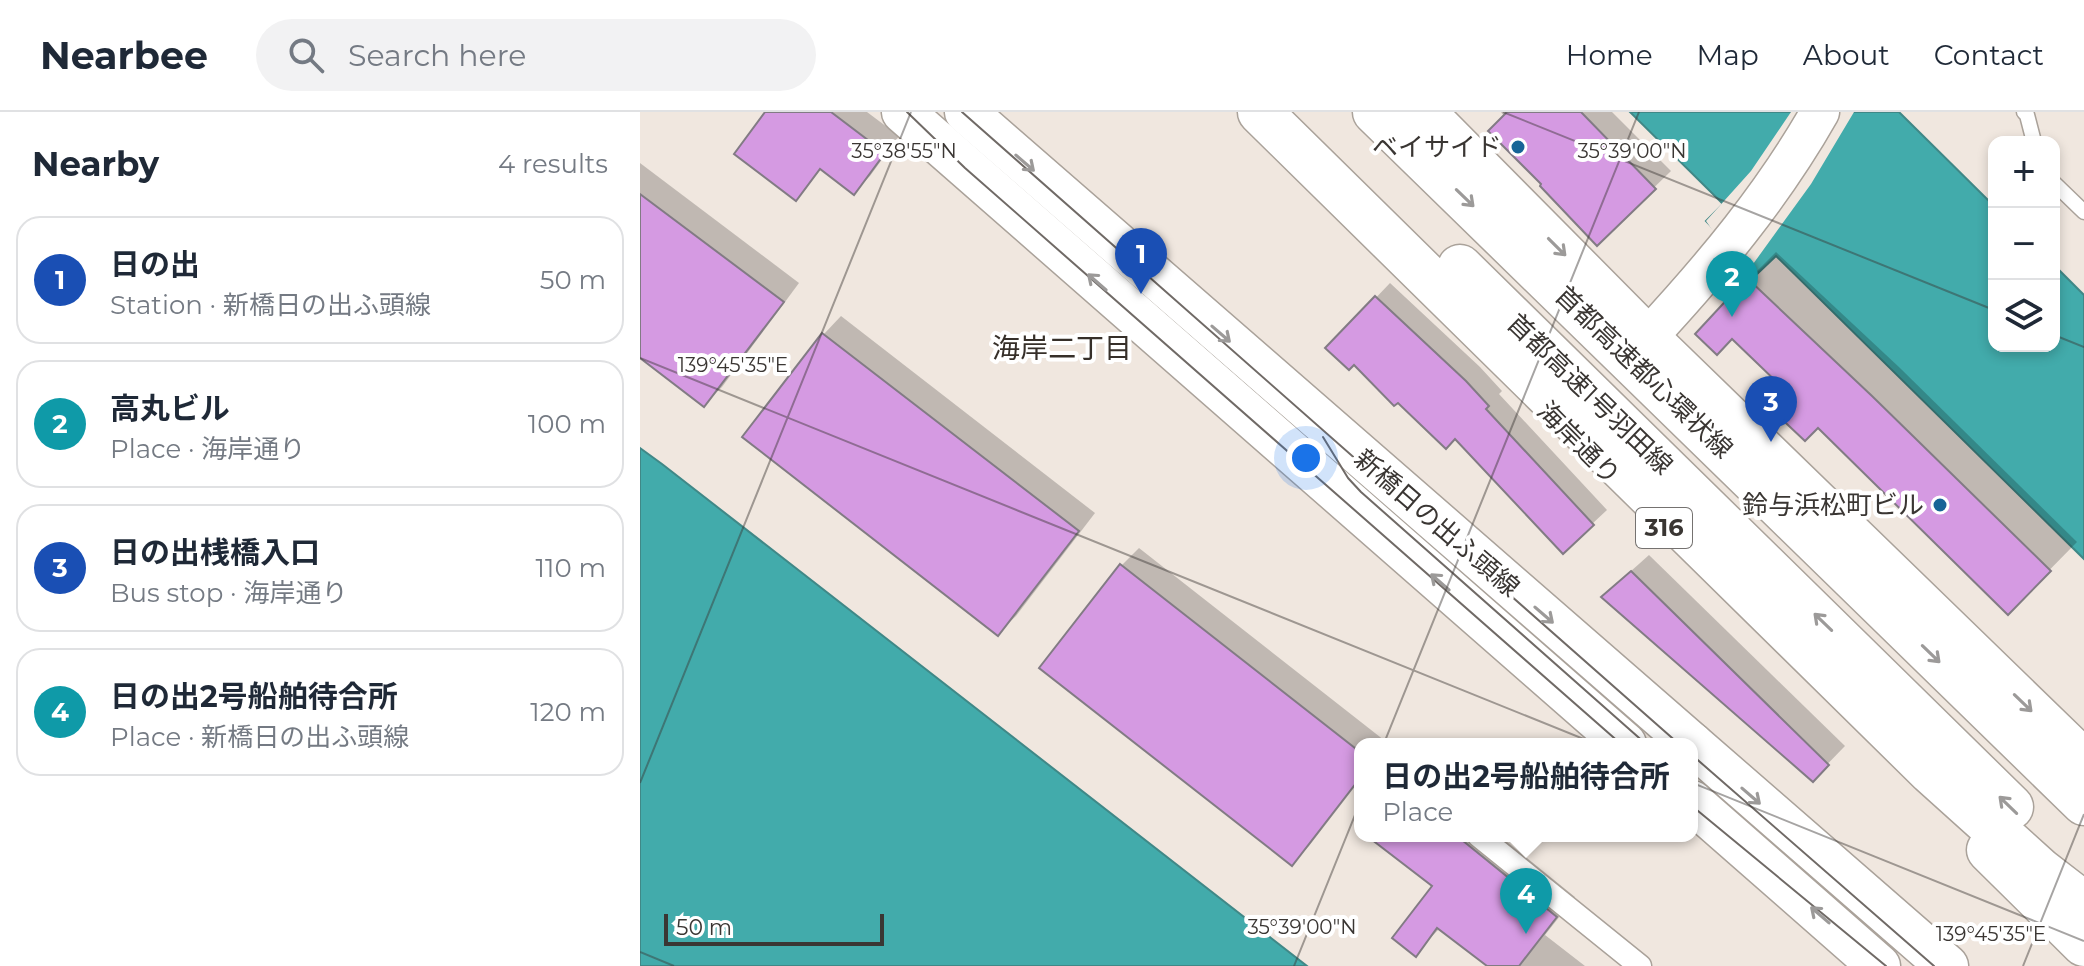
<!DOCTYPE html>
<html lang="en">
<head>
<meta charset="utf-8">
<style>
	body { margin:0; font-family:Montserrat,"Noto Sans JP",sans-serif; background:#f2f2f3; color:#1f2937 }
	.controls { position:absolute; right:24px; top:24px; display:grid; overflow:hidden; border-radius:16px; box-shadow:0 4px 12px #0003 }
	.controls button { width:72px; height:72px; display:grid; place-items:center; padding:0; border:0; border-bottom:2px solid #e0e1e3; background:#fff; color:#1f2937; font:40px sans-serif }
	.scale { position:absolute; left:24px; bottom:20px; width:220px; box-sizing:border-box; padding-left:8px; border:4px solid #3a3633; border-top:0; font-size:22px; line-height:28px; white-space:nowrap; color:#3a3633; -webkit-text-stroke:6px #fff; paint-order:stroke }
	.you { position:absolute; left:666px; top:346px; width:28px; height:28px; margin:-20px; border:6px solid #fff; border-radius:50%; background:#1a73e8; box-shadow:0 0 0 12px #1a73e833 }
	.badge { display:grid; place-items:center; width:52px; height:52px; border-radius:50%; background:#176497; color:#fff; font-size:26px; font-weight:700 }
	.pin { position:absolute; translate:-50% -66px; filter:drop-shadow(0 2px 4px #0008) }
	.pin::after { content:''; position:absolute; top:42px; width:28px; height:24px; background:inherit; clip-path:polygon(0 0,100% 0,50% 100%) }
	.popup { position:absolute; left:714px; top:626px; width:344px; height:104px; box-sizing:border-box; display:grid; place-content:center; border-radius:16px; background:#fff; filter:drop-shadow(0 2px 6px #0005); font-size:26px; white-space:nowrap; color:#747a83 }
	.popup b { font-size:30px; color:#1f2937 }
	.popup::after { content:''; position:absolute; left:50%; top:100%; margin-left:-16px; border:16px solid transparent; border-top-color:#fff }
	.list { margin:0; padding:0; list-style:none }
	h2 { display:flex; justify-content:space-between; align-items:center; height:104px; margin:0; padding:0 32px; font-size:34px }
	h2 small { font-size:26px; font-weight:400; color:#747a83 }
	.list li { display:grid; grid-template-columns:52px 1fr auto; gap:24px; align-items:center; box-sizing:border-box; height:128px; margin:0 16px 16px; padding:0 16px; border:2px solid #e0e1e3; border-radius:24px }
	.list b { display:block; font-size:30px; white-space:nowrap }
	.list p { margin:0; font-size:26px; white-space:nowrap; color:#747a83 }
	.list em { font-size:26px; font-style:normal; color:#747a83 }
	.icon { flex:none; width:44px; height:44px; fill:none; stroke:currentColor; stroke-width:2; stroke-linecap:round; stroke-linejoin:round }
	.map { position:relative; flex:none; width:1444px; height:854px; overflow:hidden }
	header { display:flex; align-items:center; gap:48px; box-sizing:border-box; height:112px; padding:0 40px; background:#fff; border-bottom:2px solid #e0e1e3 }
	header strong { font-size:38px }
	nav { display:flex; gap:44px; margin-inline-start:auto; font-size:28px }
	.search { width:560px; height:72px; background:#f2f2f3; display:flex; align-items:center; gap:20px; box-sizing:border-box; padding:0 28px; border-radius:44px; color:#747a83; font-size:30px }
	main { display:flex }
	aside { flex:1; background:#fff }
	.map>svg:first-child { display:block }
	.water { fill:#42abab; stroke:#408887; stroke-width:2 }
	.pier { fill:#f0e7df }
	.shadow { fill:#0003 }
	.building { fill:#d59ae2; stroke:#827b84; stroke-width:2 }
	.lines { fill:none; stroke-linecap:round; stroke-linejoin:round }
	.service-casing { stroke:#aaa29a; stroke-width:17 }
	.pedestrian-casing { stroke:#aaa29a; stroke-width:25 }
	.tertiary-casing { stroke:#aaa29a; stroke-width:41 }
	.secondary-casing { stroke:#aaa29a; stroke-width:45 }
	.primary-casing { stroke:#aaa29a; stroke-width:47 }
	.motorway-casing { stroke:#aaa29a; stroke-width:47 }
	.service { stroke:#fff; stroke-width:14 }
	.pedestrian { stroke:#fff; stroke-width:22 }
	.tertiary { stroke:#fff; stroke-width:38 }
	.secondary { stroke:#fff; stroke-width:42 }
	.primary { stroke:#fff; stroke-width:44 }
	.motorway { stroke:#fff; stroke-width:44 }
	.tram { stroke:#706a66; stroke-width:2 }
	.oneway { stroke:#9c9a99 }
	.ticks { fill:none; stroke:#3a3633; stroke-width:2; stroke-opacity:0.45 }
	.poi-dot { fill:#176497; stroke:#fff; stroke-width:3 }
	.labels { text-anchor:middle; stroke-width:8; stroke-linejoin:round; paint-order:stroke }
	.shield { fill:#fff; stroke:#757270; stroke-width:2 }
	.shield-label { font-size:24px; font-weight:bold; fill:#3a3633 }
	.poi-label { font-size:26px; fill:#3a3633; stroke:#fff; text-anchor:end }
	.street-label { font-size:26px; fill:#3a3633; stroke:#fff }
	.neighbourhood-label { font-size:28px; fill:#362f29; stroke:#fff }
	.ticks-label { font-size:20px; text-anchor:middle; fill:#3a3633; stroke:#fff; stroke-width:8; stroke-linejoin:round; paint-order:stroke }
</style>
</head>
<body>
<header>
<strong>Nearbee</strong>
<div class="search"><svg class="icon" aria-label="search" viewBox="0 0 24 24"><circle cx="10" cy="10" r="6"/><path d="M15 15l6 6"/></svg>Search here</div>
<nav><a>Home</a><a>Map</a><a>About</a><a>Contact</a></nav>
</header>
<main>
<aside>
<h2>Nearby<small>4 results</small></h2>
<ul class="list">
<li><span class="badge" style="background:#1a4fb4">1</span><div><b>日の出</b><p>Station · 新橋日の出ふ頭線</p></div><em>50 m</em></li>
<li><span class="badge" style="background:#0f9aa8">2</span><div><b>高丸ビル</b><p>Place · 海岸通り</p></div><em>100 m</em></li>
<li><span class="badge" style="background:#1a4fb4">3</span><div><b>日の出桟橋入口</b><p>Bus stop · 海岸通り</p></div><em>110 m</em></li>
<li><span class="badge" style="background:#0f9aa8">4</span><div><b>日の出2号船舶待合所</b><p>Place · 新橋日の出ふ頭線</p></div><em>120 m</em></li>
</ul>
</aside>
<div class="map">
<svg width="1444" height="854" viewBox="0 0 1444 854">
	<rect width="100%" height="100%" fill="#f0e7df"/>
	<g class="water">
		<polygon points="990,0 1259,0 1354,94 1354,234 1414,234 1414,153 1444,183 1444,447 1136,144 1117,162 1066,109 1083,92"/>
		<polygon points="0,336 22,352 667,854 0,854"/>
	</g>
	<polygon class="pier" points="1151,0 1214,0 1171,72 1108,159 1080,129 1066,109 1111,59"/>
	<g class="shadow">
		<polygon points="127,0 227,0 259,24 230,64 214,80 182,56 156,86"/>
		<polygon points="861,0 972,0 1031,59 957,131"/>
		<polygon points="0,51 159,171 82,275 64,292 0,244"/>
		<polygon points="1136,140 1260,256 1437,430 1368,500 1149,279 1108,168"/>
		<polygon points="750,171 840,255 862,279 859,282 967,398 923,439 815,324 714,250 688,236"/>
		<polygon points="201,204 455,401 376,504 358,521 105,325 184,222"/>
		<polygon points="499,436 749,632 720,632 720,668 669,734 652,751 402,555 482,453"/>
		<polygon points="1009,443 1205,634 1173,667 981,468"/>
		<polygon points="745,724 860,724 935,785 905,823 945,854 846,854 848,852 800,816 775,842 794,774"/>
	</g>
	<g class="building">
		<polygon points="125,0 191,0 245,41 214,83 180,57 156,89 94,42"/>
		<polygon points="867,0 941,0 1016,77 957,134 900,74 901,72 848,19"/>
		<polygon points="0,82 144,190 64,295 0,246"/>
		<polygon points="1107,166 1232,284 1411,459 1368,503 1178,316 1165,329 1130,296 1146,279 1092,227 1077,243 1055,222"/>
		<polygon points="735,184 826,269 849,294 846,297 954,413 923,442 815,327 806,337 758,291 754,294 714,253 709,258 685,236"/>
		<polygon points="182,221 439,419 358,524 102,325"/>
		<polygon points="480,452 720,640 720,666 652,754 399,556"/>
		<polygon points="991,459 1189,653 1173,670 961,485"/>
		<polygon points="727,724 817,724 917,805 879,854 847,854 797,816 776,845 752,826 792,774"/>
	</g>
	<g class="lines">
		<defs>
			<g id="service">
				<polyline points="1384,0 1387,3 1394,30"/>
				<polyline points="1414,71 1444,100"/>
			</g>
			<polyline id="pedestrian" points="839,724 1000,854"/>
			<path id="tertiary" d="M1007 226C1072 156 1133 83 1180 0"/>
			<g id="secondary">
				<polyline points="263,0 985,632"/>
				<polyline points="326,0 1052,632"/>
				<polyline points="1052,632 1307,854"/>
				<polyline points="1052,690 1239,854"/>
			</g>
			<g id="primary">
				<polyline points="783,0 1007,226 1444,650"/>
				<polyline points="1349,738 1444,832"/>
			</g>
			<g id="motorway">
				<polyline points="620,0 1291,660 1401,759 1444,792"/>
				<polyline points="735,0 1444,691"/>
				<polyline points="820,155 1371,695"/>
			</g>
		</defs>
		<use href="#service" class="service-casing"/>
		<use href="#pedestrian" class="pedestrian-casing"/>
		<use href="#tertiary" class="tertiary-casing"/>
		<use href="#secondary" class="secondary-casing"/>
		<use href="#primary" class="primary-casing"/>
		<use href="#motorway" class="motorway-casing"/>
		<use href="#service" class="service"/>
		<use href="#pedestrian" class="pedestrian"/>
		<use href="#tertiary" class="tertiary"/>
		<use href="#secondary" class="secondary"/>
		<use href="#primary" class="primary"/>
		<use href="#motorway" class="motorway"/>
		<g class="tram">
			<polyline points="267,0 325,56 981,632"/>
			<polyline points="322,0 1039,632"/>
			<polyline points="683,325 708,366 721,380 1006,632"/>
			<polyline points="1052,643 1294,854"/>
			<polyline points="1052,694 1246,854"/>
		</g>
	</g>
	<defs><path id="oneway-shaft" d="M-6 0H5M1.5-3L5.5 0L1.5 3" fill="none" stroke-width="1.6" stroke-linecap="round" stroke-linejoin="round" transform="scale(2)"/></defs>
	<g class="oneway">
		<use href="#oneway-shaft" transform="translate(385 51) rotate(41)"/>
		<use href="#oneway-shaft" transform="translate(825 86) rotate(44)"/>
		<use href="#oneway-shaft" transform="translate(917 135) rotate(45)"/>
		<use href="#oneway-shaft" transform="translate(457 170) rotate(-139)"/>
		<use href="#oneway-shaft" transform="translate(581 222) rotate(41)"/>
		<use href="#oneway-shaft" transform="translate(800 470) rotate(-139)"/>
		<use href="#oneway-shaft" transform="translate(904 503) rotate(41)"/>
		<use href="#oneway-shaft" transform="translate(1183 510) rotate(-136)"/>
		<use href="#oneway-shaft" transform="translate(1291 542) rotate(44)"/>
		<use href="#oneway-shaft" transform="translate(1383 591) rotate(44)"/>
		<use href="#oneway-shaft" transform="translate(1111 684) rotate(41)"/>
		<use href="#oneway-shaft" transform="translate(1368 693) rotate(-136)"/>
		<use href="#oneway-shaft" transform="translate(1180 803) rotate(-139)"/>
	</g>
	<path class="ticks" d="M863 0 1354 198M1414 223 1444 235M0 246 1444 829M0 671 271 0M0 840 34 854M654 854 999 0M1383 854 1444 702"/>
	<g class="poi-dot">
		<circle cx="878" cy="35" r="8"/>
		<circle cx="1300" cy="393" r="8"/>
	</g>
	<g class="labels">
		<rect class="shield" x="996" y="396" width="56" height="40" rx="6"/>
		<g class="shield-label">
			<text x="1024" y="424">316</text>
		</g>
		<g class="poi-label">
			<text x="862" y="44">ベイサイド</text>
			<text x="1284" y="402">鈴与浜松町ビル</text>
		</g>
		<g class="street-label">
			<text transform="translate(1004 260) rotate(44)" y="9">首都高速都心環状線</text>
			<text transform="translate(950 282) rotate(44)" y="9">首都高速1号羽田線</text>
			<text transform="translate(939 331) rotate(45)" y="9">海岸通り</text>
			<text transform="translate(797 411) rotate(41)" y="9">新橋日の出ふ頭線</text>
		</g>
		<g class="neighbourhood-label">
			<text x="422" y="246">海岸二丁目</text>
		</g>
	</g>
	<g class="ticks-label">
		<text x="264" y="46">35°38'55"N</text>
		<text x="992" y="46">35°39'00"N</text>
		<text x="93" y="260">139°45'35"E</text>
		<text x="662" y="822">35°39'00"N</text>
		<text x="1351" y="829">139°45'35"E</text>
	</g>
</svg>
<div class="controls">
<button>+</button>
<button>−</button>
<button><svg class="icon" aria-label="layers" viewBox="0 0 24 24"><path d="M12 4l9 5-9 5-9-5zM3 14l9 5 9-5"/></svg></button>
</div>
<div class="scale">50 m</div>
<div class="you"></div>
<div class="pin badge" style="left:501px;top:182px;background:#1a4fb4">1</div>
<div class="pin badge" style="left:1092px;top:205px;background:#0f9aa8">2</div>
<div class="pin badge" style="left:1131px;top:330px;background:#1a4fb4">3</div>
<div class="pin badge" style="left:886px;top:822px;background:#0f9aa8">4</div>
<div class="popup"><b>日の出2号船舶待合所</b>Place</div>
</div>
</main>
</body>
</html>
